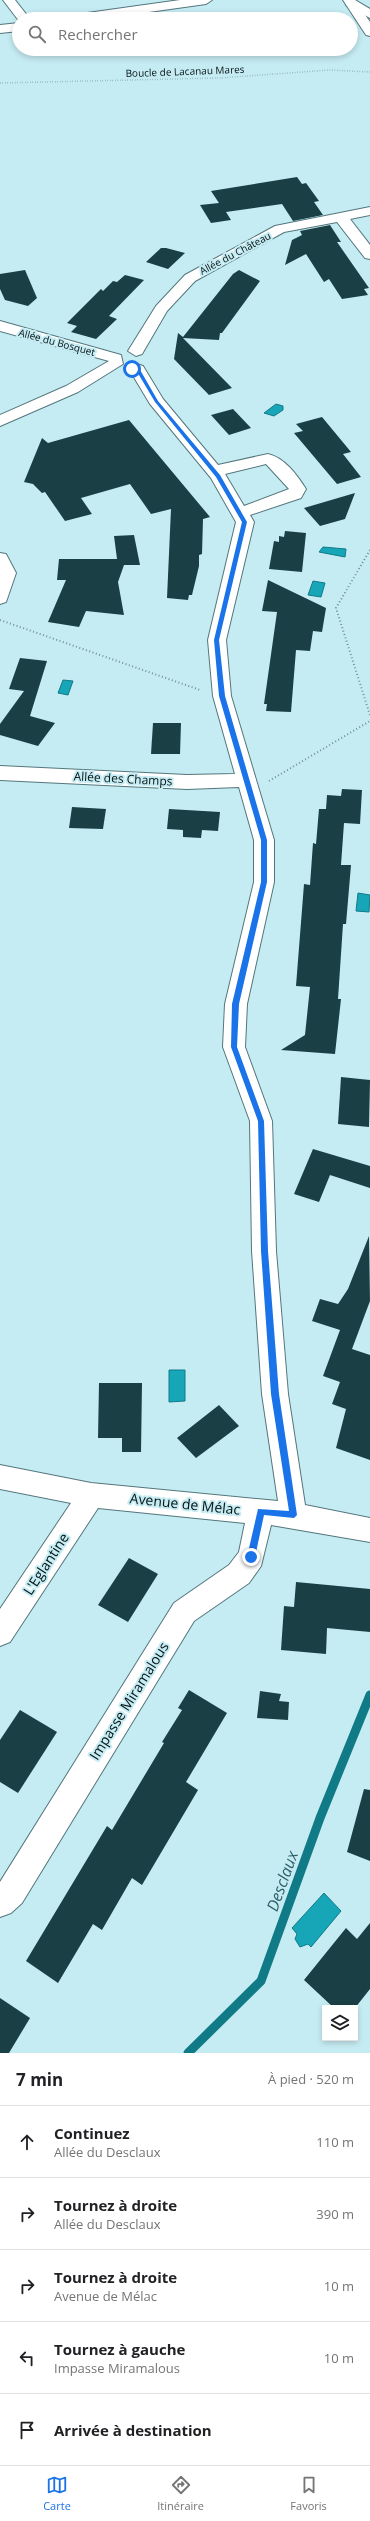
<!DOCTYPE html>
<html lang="fr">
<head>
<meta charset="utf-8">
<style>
	body { margin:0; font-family:"Open Sans",sans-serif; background:#f6f6f6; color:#202124 }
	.controls { position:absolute; right:12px; bottom:12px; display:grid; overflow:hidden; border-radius:0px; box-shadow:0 2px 6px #0003 }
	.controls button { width:36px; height:36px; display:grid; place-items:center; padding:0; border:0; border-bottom:1px solid #e0e0e0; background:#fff; color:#202124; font:20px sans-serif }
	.stop { position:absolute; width:12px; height:12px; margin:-9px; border:3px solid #1a73e8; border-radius:50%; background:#fff }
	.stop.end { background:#1a73e8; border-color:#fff; box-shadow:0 1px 4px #0008 }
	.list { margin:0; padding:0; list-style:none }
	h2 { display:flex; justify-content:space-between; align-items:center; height:52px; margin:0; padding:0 16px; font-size:17px }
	h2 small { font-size:13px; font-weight:400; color:#757577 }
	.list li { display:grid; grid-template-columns:26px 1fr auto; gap:12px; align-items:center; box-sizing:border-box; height:72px; padding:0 16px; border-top:1px solid #e0e0e0 }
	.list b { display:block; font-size:15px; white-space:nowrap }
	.list p { margin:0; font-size:13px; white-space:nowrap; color:#757577 }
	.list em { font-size:13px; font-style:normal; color:#757577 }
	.icon { flex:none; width:22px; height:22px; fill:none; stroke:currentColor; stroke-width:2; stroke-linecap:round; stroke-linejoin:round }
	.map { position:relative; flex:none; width:370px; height:2053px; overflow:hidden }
	.search { position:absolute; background:#fff; box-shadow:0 2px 6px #0003; left:12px; right:12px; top:12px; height:44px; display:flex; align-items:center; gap:10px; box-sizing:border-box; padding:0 14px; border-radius:22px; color:#757577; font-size:15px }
	.sheet { height:412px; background:#fff }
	nav { display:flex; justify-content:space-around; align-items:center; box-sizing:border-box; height:56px; border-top:1px solid #e0e0e0; background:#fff; font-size:11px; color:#757577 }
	nav a { display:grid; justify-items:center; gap:2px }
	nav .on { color:#1a73e8 }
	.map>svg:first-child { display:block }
	.water { fill:#16a6b8; stroke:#117a87 }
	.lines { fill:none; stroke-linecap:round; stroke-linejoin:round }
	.stream { stroke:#117a87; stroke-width:9 }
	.building { fill:#1a4046 }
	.minor-casing { stroke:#53767c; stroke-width:2 }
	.major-casing { stroke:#53767c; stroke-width:2 }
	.path-far1 { stroke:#759095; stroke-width:1.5; stroke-dasharray:0.5 2; stroke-linecap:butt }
	.path { stroke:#759095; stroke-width:2; stroke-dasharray:1 2.5; stroke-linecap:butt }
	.minor { fill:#fff; fill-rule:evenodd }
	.major { fill:#fff; fill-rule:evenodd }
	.route { fill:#1a73e8 }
	.labels { text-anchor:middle; stroke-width:4; stroke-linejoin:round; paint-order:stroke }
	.far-street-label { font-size:10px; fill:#051214; stroke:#c6ecf3 }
	.street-label { font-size:12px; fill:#051214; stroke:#c6ecf3 }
	.near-street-label { font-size:14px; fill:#051214; stroke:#c6ecf3 }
	.near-water-label { font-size:16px; font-style:italic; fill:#2d6068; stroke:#c6ecf3 }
</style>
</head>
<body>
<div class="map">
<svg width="370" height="2053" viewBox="0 0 370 2053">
	<rect width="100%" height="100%" fill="#c6ecf3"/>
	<g class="water">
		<polygon points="276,404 283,406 283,410 274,416 264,413"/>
		<polygon points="323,547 346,549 345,557 319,552"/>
		<polygon points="313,581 325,583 321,597 308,595"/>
		<polygon points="63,680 73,681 68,695 58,693"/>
		<polygon points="358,893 370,895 369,912 356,911"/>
		<polygon points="169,1370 185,1370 185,1401 169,1402"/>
		<polygon points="324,1893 341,1911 311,1947 308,1944 300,1947 295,1939 297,1934 292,1928"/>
	</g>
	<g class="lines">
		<polyline class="stream" points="188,2053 261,1981 320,1818 370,1695"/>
	</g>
	<g class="building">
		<polygon points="297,177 302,184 306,183 319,201 314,202 323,215 293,221 282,204 226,212 231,220 211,223 200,205 219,203 211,191"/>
		<polygon points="330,225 341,242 337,242 369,288 364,289 368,295 342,299 329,279 324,282 306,254 285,265 292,240 302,235 300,231"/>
		<polygon points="161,248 166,248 185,253 168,269 146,262"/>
		<polygon points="25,270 37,298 28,306 5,300 0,289 0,274"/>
		<polygon points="239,270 260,281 222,333 220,333 219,340 183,338 232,388 209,395 174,359 178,333 183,337 233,274"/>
		<polygon points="125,275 144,280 109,316 117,319 96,339 71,332 77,326 67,323 101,289 103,291 113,281 117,282"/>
		<polygon points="233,409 251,428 229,435 211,415"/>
		<polygon points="322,417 351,452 343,454 361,477 337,484 294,433 303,431 296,424"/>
		<polygon points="129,420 210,517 203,519 202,554 199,555 199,566 192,595 189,595 188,600 167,598 171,509 151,514 130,484 81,498 92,514 65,521 45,492 42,493 33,484 24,482 42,438 48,443"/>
		<polygon points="355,493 345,519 320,526 304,508"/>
		<polygon points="285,531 306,533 302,572 269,569 274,541 279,542 279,536 284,537"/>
		<polygon points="134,535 140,565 124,565 118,582 124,615 86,611 79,627 48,622 66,580 57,580 59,559 117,559 114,536"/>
		<polygon points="268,580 326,608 322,632 313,631 310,651 296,650 291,712 266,711 267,704 264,704 277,612 262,611"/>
		<polygon points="20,658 47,661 30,716 55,723 38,746 0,735 0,724 24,691 9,689"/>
		<polygon points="153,723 181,723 180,754 151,754"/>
		<polygon points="342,789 362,790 360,824 344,823 341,865 351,865 346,924 343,924 338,999 341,999 335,1054 281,1050 305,1035 310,987 296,986 304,884 310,885 313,843 316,844 319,809 326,809 327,795 341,796"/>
		<polygon points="72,807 106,809 103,829 69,828"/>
		<polygon points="169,809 220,812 218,831 202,830 201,838 183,837 183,830 167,829"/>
		<polygon points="341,1077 370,1080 369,1127 338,1124"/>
		<polygon points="313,1149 370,1166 370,1188 330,1175 319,1202 294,1194"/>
		<polygon points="369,1236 370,1301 352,1349 370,1355 370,1460 336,1448 346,1409 332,1404 340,1382 323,1376 340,1330 312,1321 320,1299 338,1304 348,1289"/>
		<polygon points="99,1383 142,1383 141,1452 122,1452 122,1438 98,1438"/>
		<polygon points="219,1405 239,1426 196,1458 177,1438"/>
		<polygon points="129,1558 158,1574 128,1622 98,1605"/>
		<polygon points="296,1582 370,1589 370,1632 327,1628 326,1654 281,1650 284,1606 294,1607"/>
		<polygon points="189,1690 227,1713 186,1782 198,1790 142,1885 132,1878 102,1930 93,1924 58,1983 26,1961 107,1826 112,1830 164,1743 162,1742 182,1710 178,1708"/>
		<polygon points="260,1691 281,1694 279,1701 289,1702 288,1720 257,1718"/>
		<polygon points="20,1710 57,1732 18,1793 0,1782 0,1740"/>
		<polygon points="364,1789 370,1790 370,1861 347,1852"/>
		<polygon points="370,1923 370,1989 355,2008 334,2008 304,1980 346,1928 357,1939"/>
		<polygon points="0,1998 30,2018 9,2053 0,2053"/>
	</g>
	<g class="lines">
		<defs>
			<g id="minor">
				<polygon points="3,0 15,0 30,19 19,19 19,21"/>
				<polygon points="180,0 212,0 206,4 99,19 67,19 73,15"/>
				<polygon points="345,0 355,0 370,9 370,18 346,5"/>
				<polygon points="19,23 19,31 0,33 0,25"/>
				<polygon points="370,207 370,215 350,219 370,245 370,259 365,258 337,222 284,232 195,281 167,311 142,354 136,356 128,351 156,306 185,275 275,226"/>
				<polygon points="0,321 121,355 123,364 78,392 0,426 0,415 66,386 109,361 0,331"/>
				<path d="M137 364 143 366 163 399 218 465 268 454C285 458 297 475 306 489L301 498 250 515 254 522 226 640 231 696 274 840V882L247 1004 245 1047 272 1121 276 1251 288 1394 305 1505 370 1518V1542L271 1525 261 1566 249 1583 194 1621 22 1903 11 1913 0 1917V1882L174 1603 229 1565 239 1552 245 1523 98 1508 10 1642 0 1646V1609L71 1503 0 1489V1465L91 1483 278 1501 262 1394 252 1251 250 1121 223 1047 225 1004 254 882V840L239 787 187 789 0 780V766L187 775 235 774 213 696 208 640 236 522 211 478 150 404 129 369ZM266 464 289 489 244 506 225 474Z"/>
				<polygon points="0,553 6,554 16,573 6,602 0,604"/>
			</g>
			<polygon id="major" points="343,0 355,0 370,22 370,36 366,35"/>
		</defs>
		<use href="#minor" class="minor-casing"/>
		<use href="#major" class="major-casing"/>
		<polyline class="path-far1" points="0,83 219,78 330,70 370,72"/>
		<g class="path">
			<polyline points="370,550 336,608 370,715"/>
			<polyline points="0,620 200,690"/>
			<polyline points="269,781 370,721"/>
		</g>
		<use href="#minor" class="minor"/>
		<use href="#major" class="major"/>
	</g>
	<polygon class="route" points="131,368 139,368 158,401 220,475 247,522 219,640 225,696 267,840 267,882 239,1004 237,1047 264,1121 268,1251 279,1394 297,1515 294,1518 264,1515 255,1557 251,1560 247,1557 258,1509 289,1511 271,1394 261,1251 258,1121 231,1047 232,1004 261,882 261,840 219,696 214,640 242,522 216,477 155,402 136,370 131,370"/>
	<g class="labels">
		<g class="far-street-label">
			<text transform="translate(185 71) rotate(-2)" y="4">Boucle de Lacanau Mares</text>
			<text transform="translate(235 253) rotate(-28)" y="4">Allée du Château</text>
			<text transform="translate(57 342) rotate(15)" y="4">Allée du Bosquet</text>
		</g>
		<g class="street-label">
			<text transform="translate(123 779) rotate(3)" y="4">Allée des Champs</text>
		</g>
		<g class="near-street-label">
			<text transform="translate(185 1504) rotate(6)" y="5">Avenue de Mélac</text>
			<text transform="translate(46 1564) rotate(-57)" y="5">L'Eglantine</text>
			<text transform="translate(129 1701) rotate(-58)" y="5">Impasse Miramalous</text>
		</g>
		<g class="near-water-label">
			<text transform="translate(282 1881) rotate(-70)" y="6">Desclaux</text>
		</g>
	</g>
</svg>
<div class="controls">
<button><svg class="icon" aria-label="layers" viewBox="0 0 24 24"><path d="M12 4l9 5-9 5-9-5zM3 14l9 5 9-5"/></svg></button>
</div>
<div class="stop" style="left:132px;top:369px"></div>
<div class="stop end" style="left:251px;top:1557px"></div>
<div class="search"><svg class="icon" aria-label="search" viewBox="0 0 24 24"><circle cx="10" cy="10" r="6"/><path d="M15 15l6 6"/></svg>Rechercher</div>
</div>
<section class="sheet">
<h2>7 min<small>À pied · 520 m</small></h2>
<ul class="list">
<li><svg class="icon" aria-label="ahead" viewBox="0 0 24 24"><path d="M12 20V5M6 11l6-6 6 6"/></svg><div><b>Continuez</b><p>Allée du Desclaux</p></div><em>110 m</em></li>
<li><svg class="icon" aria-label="right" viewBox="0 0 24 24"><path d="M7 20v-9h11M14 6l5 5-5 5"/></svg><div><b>Tournez à droite</b><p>Allée du Desclaux</p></div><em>390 m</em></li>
<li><svg class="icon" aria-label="right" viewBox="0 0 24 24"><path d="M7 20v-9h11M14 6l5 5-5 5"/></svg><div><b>Tournez à droite</b><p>Avenue de Mélac</p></div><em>10 m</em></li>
<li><svg class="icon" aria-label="left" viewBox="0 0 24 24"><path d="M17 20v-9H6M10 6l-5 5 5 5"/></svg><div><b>Tournez à gauche</b><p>Impasse Miramalous</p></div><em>10 m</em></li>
<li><svg class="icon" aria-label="arrive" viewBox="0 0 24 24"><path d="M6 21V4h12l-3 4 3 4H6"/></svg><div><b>Arrivée à destination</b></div></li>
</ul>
</section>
<nav>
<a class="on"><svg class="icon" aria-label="map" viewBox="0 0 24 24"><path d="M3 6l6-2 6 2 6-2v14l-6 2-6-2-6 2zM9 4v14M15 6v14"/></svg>Carte</a>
<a><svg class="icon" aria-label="directions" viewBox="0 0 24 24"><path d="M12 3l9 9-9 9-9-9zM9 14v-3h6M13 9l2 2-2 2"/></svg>Itinéraire</a>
<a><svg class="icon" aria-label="saved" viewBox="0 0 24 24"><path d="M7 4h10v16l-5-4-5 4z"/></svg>Favoris</a>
</nav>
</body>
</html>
